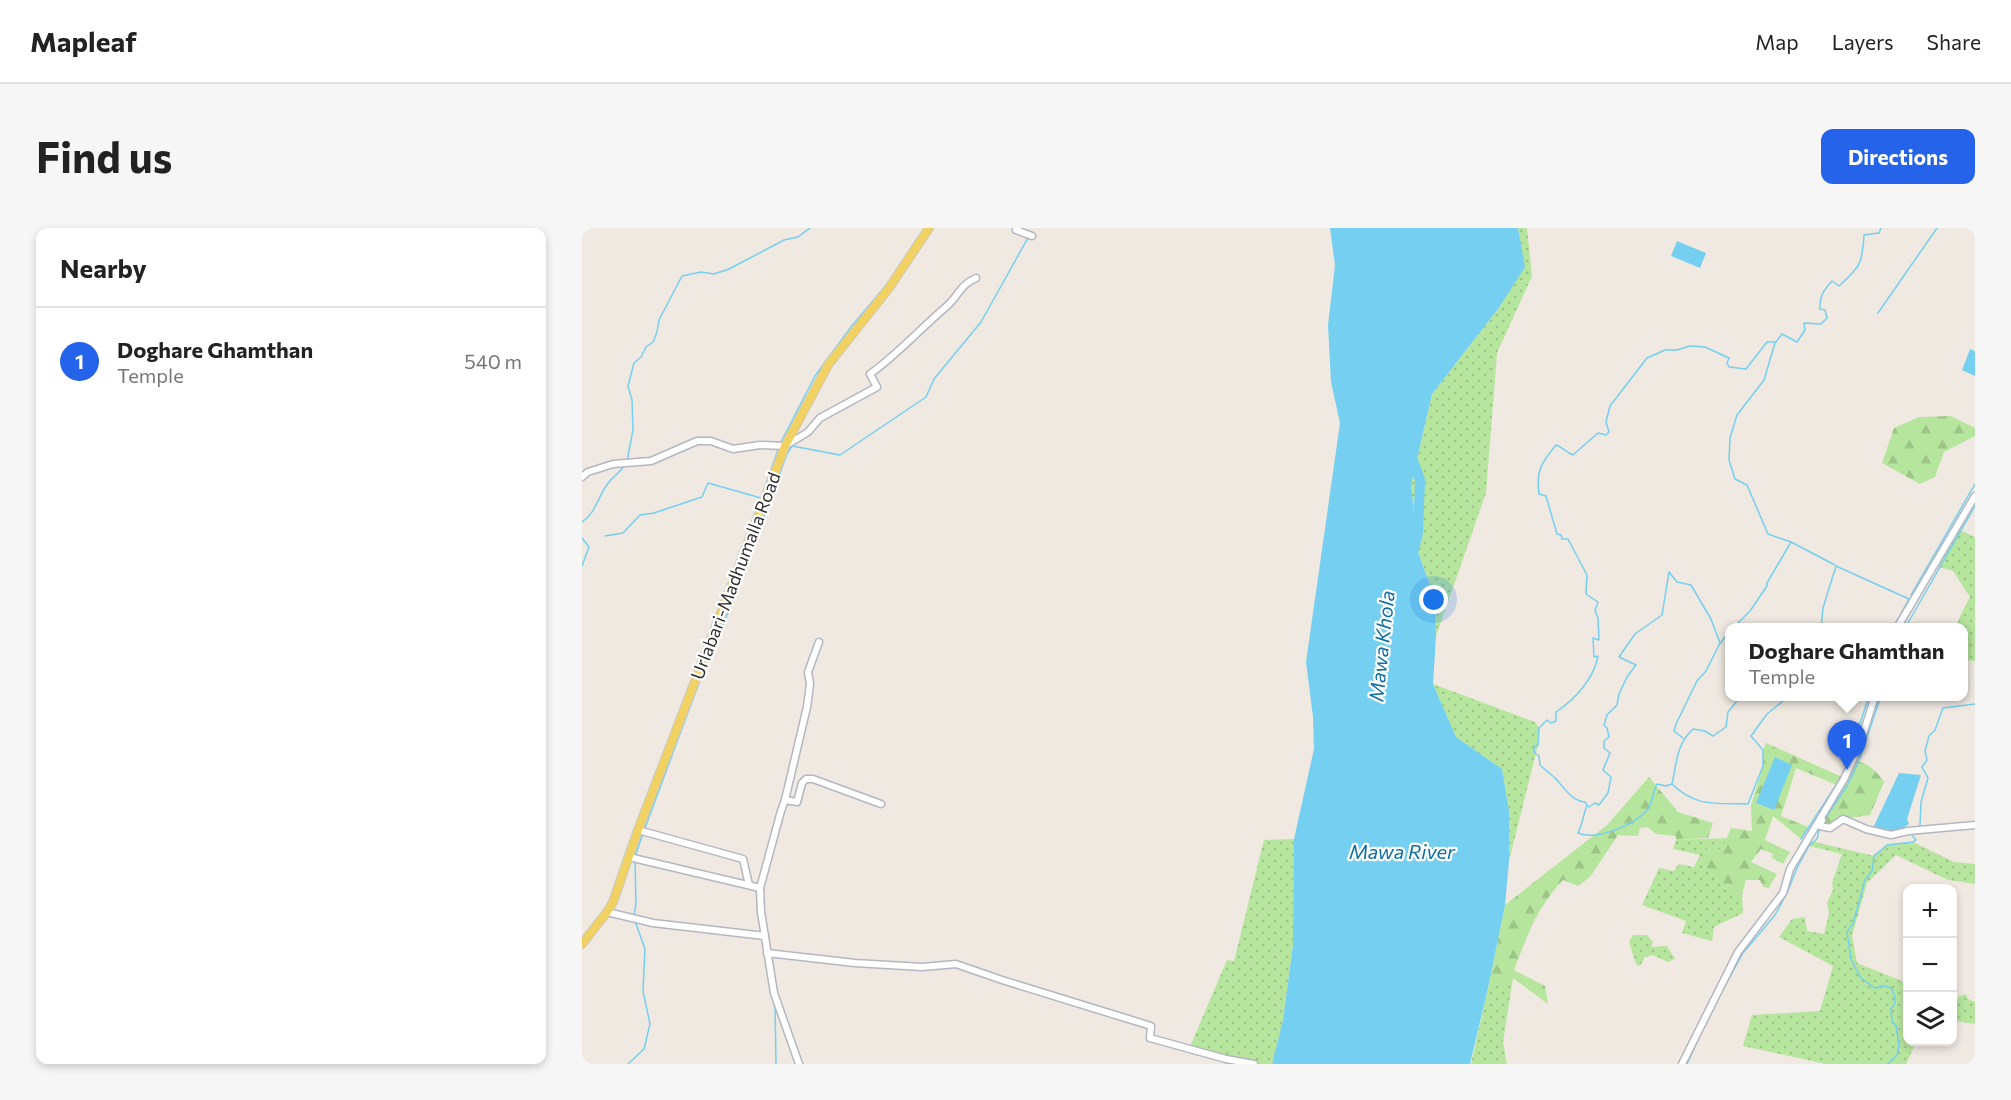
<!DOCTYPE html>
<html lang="en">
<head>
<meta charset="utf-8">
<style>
	body { margin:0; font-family:Commissioner,sans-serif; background:#f6f6f6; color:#222 }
	.controls { position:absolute; right:18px; bottom:18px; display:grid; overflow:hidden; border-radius:12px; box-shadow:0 3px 9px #0003 }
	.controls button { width:54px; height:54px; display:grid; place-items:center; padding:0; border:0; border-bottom:2px solid #e0e0e0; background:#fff; color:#222; font:30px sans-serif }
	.you { position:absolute; left:852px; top:372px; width:21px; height:21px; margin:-15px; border:4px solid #fff; border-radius:50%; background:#1a73e8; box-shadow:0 0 0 9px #1a73e833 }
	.badge { display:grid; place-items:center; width:39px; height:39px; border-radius:50%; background:#2563eb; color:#fff; font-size:20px; font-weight:700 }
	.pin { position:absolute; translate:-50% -50px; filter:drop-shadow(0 2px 3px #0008) }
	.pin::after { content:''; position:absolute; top:32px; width:21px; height:18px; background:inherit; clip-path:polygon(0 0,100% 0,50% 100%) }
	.popup { position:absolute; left:1143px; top:395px; width:243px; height:78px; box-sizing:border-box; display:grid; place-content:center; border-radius:12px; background:#fff; filter:drop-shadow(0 2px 4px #0005); font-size:20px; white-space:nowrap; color:#767676 }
	.popup b { font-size:22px; color:#222 }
	.popup::after { content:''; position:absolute; left:50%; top:100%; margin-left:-12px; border:12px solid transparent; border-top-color:#fff }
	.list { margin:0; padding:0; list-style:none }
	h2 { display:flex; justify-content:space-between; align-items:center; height:78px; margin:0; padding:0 24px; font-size:26px }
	h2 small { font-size:20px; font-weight:400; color:#767676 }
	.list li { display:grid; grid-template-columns:39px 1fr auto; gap:18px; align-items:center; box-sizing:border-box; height:108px; padding:0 24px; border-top:2px solid #e0e0e0 }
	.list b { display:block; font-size:22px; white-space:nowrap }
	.list p { margin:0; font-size:20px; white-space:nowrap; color:#767676 }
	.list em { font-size:20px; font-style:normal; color:#767676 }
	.icon { flex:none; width:33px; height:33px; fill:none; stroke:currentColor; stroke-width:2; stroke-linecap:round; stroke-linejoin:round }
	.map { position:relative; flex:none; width:1393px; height:836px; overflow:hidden; border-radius:12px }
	header { display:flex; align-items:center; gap:36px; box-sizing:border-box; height:84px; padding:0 30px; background:#fff; border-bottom:2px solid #e0e0e0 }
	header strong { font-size:28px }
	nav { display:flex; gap:33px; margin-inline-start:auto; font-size:21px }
	.intro { display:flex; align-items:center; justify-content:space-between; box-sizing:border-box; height:144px; padding:0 36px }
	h1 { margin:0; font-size:42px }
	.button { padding:15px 27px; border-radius:12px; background:#2563eb; color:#fff; font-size:21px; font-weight:700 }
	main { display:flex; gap:36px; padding:0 36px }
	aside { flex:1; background:#fff; border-radius:12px; box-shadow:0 3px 9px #0003 }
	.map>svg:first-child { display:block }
	.grass { fill:url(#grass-dots) }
	.forest { fill:url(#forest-firs) }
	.water { fill:#75cff0 }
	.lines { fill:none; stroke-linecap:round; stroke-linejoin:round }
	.stream { stroke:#75cff0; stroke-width:1.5 }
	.river { stroke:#75cff0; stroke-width:10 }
	.minor-casing { stroke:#b4b7c1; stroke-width:9 }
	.major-casing { stroke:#c9c9c9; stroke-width:10 }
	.minor { stroke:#fff; stroke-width:6 }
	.major { stroke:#f2d163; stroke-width:8 }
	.labels { text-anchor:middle; stroke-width:4.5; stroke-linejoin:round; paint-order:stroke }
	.street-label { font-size:18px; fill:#2e2e2e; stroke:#fff }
	.water-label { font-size:20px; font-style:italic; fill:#0d6fa3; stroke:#fff }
</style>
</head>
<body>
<header>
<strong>Mapleaf</strong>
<nav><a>Map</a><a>Layers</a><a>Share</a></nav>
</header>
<div class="intro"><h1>Find us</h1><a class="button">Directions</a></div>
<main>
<aside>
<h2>Nearby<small></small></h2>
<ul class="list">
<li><span class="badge">1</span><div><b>Doghare Ghamthan</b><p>Temple</p></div><em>540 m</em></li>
</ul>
</aside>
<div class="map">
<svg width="1393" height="836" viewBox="0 0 1393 836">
	<defs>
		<pattern id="grass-dots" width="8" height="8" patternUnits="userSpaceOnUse" patternTransform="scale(1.5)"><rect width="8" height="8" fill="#b6e59e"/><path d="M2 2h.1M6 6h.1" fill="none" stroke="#9dc588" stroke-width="1.8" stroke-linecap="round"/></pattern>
		<pattern id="forest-firs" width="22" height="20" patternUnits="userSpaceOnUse" patternTransform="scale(1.5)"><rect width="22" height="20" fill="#b6e59e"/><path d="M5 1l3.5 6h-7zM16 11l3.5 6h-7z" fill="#9dc588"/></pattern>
	</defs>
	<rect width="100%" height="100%" fill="#efe9e1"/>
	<g class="grass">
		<polygon points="936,0 945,0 950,48 915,125 904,265 854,408 853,371 836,324 829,257 850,166 916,81 942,39"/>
		<polygon points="1376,296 1378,302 1393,309 1393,433 1382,432 1382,400 1374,399 1379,386 1388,369 1371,343 1351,337"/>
		<polygon points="851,456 953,494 957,500 956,517 927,633 927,583 920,541 874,509"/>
		<polygon points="1145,610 1140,623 1118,632 1143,661 1160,667 1161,685 1132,699 1130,713 1100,705 1104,693 1060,677 1077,640 1092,643 1097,636 1112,639 1118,627 1091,621 1094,612"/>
		<polygon points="712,611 711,717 701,792 690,836 642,836 644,832 607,821 645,732 652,733 682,612"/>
		<polygon points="1225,612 1292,628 1305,617 1331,614 1372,634 1393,636 1393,656 1366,652 1314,627 1285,655 1270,708 1275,735 1325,755 1326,814 1345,814 1343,817 1334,814 1324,836 1244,836 1161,818 1170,787 1238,783 1251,738 1197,709 1210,691 1223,689 1225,703 1242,706 1247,685 1245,675 1251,662 1250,655 1260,626 1227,618"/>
		<polygon points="1051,707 1065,707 1071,714 1069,719 1085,718 1093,731 1086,734 1071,727 1063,729 1058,738 1054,736 1047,714"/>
		<polygon points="931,750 921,814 925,836 889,836 906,760"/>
		<polygon points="1384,766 1386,771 1393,774 1393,796 1374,793 1371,782 1377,768"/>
	</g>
	<g class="forest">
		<polygon points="1369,188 1393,200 1393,208 1362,224 1353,249 1338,256 1300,235 1312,200 1337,189"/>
		<path d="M1184 515 1260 549 1271 533C1284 533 1295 543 1302 554L1288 587 1261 591 1248 600 1238 598 1257 558 1214 540 1199 588 1226 599 1219 611 1191 588 1183 612 1208 624 1201 636 1190 630 1191 626 1179 621 1169 634 1195 646 1187 660 1181 659 1178 652H1164L1160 667 1143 661 1118 632 1127 618 1140 622 1149 600 1170 603 1169 577 1181 538V522Z"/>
		<path d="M1067 549 1096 584 1131 595 1126 610 1094 612V608L1074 606 1065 599 1058 600 1056 608 1036 607 1008 649 996 658 981 652C954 681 946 706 932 742L963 758 966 776 931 750 906 760 923 677 1025 597Z"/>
	</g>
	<g class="water">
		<polygon points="748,0 936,0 943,39 916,81 850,166 829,257 836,324 853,371 854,408 851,456 874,509 920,541 927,583 927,633 923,677 906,760 888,836 690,836 701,792 711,717 712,611 732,521 731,489 724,434 758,195 749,154 746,97 753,37"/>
		<polygon points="1095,13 1124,25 1118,40 1089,28"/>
		<polygon points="1388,121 1393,123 1393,148 1380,142"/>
		<polygon points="1193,529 1210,537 1192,582 1174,575"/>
		<polygon points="1317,545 1339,547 1325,591 1327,596 1317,603 1291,600"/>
	</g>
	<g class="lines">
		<g class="stream">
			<polyline points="1296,85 1355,0"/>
			<polyline points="1193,115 1182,152 1155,187 1148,210 1147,232 1153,251 1165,257 1186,306 1209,314"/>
			<polyline points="199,214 233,148 269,99 306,55"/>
			<polyline points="45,233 51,202 50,172 46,158 52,135 59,129 64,119 71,114 75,104 77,92 100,48 119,44 132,46 147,41 202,12 216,9 228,0"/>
			<path d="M0 294C15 284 16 267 27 254 32 248 38 244 43 237"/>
			<polyline points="23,308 41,305 58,287 72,285 120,269 126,255 179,270 197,219"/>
			<polyline points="0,310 7,319 0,338"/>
			<polyline points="1329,367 1393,256"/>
			<polyline points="1151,400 1168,383 1185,358 1185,355 1209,314 1253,337"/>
			<polyline points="1239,400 1241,380 1254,338 1327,371 1311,400"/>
			<polyline points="1323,400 1393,278"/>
			<path d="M1159 468 1146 484 1144 499 1131 508 1123 503 1111 501C1094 517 1095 534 1090 556L1084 558 1075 556C1071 564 1070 576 1065 582 1053 597 1014 613 996 605 1001 595 1001 587 1005 577L1003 574C989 573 982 559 973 550 969 546 963 542 958 537L957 528 952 524V519L956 517 957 500 965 492 969 495 974 493V484C993 471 1012 451 1016 428L1012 429 1011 410 1017 412 1016 390 1013 382 1016 374 1004 366 1005 347 986 311H980L979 307 975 306 964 268 957 266C954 243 959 235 974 217 980 219 984 224 991 227L1016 205 1024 207 1027 204 1024 194 1028 178 1065 130 1083 122H1095L1108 118 1123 119 1147 130 1145 135 1147 139 1164 141 1185 114H1194L1200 106 1215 114 1223 102 1222 95 1239 96 1245 90 1243 82 1238 81C1237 68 1242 62 1250 53L1257 58C1279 38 1280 36 1282 7L1297 5 1299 0"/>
			<polyline points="1101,510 1092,503 1094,496 1115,453 1124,443 1137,417 1148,402"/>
			<polyline points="1262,544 1287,468"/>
			<path d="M1090 556C1115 580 1134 575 1166 576L1181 538V522L1169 508 1185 486 1207 468"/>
			<polyline points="1006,578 1007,579 1013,575 1017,577 1026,565 1029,549 1021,542 1028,525 1022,520 1022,513 1027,509 1025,500 1022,497 1025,487 1035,477 1037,466 1045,449 1054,437 1037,429 1053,406 1080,387 1087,344 1095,354 1109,357 1129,391 1138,415"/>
			<polyline points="1242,592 1265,558 1277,533 1299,468"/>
			<polyline points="1338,597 1339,574 1346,550 1340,539 1345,532 1343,523 1347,508 1353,502 1361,480 1393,476"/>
			<polyline points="63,600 125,433 149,378 205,226 210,218 258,227 344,169 352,151 399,94 447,8"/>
			<polyline points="1219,611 1258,551"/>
			<polyline points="53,629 61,605"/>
			<polyline points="52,688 54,675 53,633"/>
			<polyline points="193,776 194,836"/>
			<polyline points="1133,776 1161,725 1193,687 1205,665 1215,640 1227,618 1235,611 1237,602"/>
			<polyline points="46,836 62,821 68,796 61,763 63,721 53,693"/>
			<polyline points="1105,836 1119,805"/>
			<polyline points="1306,836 1315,827 1317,818 1314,798 1310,793 1309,781 1313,775 1313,769 1309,760 1302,758 1293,760 1279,750 1274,741 1269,731 1265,704 1271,696 1283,652 1290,643 1292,628 1305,617 1331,614 1334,612 1329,606"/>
		</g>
		<polyline class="river" points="829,227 838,252 836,305 832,321"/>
		<defs>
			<g id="minor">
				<polyline points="434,0 434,2 450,8"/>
				<path d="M0 249 6 244 31 236 69 233 115 213H129L151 221 178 217 203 218 226 204 238 190 295 159 288 146C316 126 339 100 365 78 377 67 378 57 394 50"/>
				<polyline points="1315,400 1393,268"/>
				<polyline points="203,572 225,479 228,456 226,444 237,414"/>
				<polyline points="1240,592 1238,598 1248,600 1261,591 1284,601 1309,607 1326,603 1393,597"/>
				<polyline points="56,602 161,631 167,657"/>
				<polyline points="47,629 178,660"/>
				<polyline points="25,684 71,695 183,708"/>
				<polyline points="185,725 273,735 340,739 374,736 420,752 569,798 568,810 644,831 672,836"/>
				<polyline points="217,836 192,765 179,684 178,660 199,583 203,572 215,574 220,555 224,551 231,551 299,576"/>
				<polyline points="1100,836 1156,724 1201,665 1208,641 1262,551 1277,519 1293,468"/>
			</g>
			<polyline id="major" points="0,716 25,684 31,674 56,602 203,218 246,137 307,60 347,0"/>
		</defs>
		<use href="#minor" class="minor-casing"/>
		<use href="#major" class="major-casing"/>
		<use href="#minor" class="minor"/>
		<use href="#major" class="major"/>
	</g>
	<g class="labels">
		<g class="street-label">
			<text transform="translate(154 348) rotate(-69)" y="6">Urlabari-Madhumalla Road</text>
		</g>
		<g class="water-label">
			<text transform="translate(800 418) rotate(-84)" y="7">Mawa Khola</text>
			<text x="820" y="631">Mawa River</text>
		</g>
	</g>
</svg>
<div class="controls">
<button>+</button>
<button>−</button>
<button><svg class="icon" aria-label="layers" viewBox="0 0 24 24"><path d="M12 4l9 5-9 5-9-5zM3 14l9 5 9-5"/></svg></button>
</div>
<div class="you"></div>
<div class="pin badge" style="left:1265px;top:542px">1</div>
<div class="popup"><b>Doghare Ghamthan</b>Temple</div>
</div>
</main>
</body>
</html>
